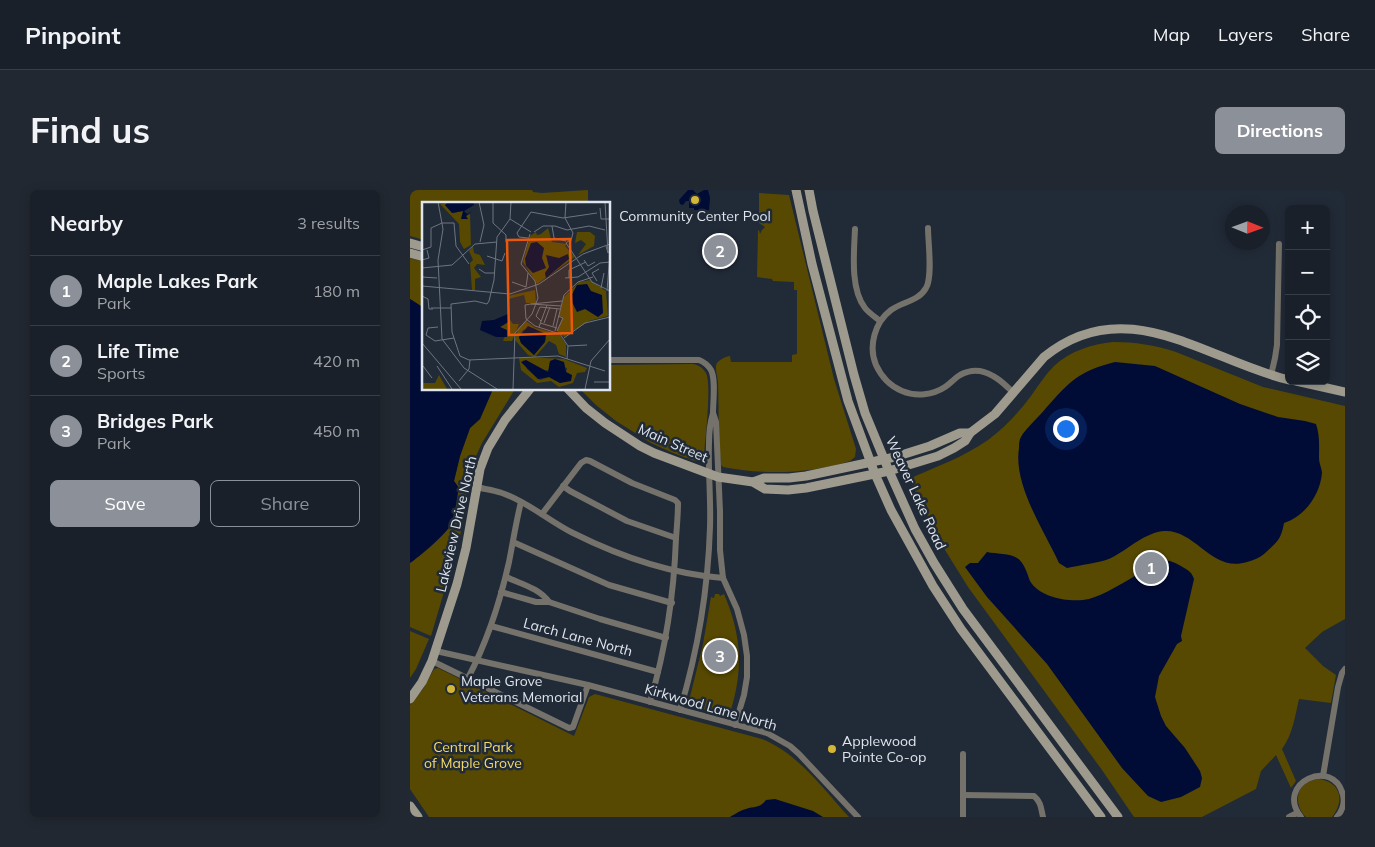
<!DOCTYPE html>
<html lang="en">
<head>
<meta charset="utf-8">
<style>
	body { margin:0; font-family:Mulish,sans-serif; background:#222831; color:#f1f3f6 }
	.controls { position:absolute; right:15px; top:15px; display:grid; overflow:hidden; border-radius:8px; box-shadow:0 2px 12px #0003 }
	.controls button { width:45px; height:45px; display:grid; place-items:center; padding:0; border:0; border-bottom:1px solid #373e46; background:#192029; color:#f1f3f6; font:25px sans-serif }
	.compass { position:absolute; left:815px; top:15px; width:45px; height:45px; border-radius:50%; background:#192029; box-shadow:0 2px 12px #0003; rotate:91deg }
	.you { position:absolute; left:655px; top:238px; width:18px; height:18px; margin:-12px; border:4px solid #fff; border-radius:50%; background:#1a73e8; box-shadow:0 0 0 8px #1a73e833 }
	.badge { display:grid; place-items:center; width:32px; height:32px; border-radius:50%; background:#8c9099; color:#fff; font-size:16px; font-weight:700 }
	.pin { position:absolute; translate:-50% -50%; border:2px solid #fff; box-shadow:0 1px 5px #0006 }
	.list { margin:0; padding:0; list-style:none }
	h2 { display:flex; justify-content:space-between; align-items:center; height:65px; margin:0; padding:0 20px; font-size:21px }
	h2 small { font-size:16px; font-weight:400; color:#9fa3a8 }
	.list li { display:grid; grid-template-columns:32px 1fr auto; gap:15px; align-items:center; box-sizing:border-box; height:70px; padding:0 20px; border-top:1px solid #373e46 }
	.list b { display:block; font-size:19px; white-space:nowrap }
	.list p { margin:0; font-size:16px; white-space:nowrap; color:#9fa3a8 }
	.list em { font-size:16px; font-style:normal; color:#9fa3a8 }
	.actions { display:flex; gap:10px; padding:15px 20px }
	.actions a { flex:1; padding:11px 0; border:1px solid #8c9099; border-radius:8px; text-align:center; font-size:18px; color:#8c9099 }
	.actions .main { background:#8c9099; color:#fff }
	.icon { flex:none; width:28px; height:28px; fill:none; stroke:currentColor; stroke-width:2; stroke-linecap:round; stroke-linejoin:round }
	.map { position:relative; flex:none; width:935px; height:627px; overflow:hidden; border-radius:8px }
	header { display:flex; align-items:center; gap:30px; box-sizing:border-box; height:70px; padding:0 25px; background:#192029; border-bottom:1px solid #373e46 }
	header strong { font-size:24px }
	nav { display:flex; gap:28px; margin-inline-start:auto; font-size:18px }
	.intro { display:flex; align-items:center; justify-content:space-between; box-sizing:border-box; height:120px; padding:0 30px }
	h1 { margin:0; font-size:35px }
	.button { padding:12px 22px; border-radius:8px; background:#8c9099; color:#fff; font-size:18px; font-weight:700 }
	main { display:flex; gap:30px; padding:0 30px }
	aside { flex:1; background:#192029; border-radius:8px; box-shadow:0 2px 12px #0003 }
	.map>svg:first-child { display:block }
	.green { fill:#574902 }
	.water { fill:#000b36 }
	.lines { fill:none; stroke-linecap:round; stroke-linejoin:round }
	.street { stroke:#74726a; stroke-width:6 }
	.secondary { stroke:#9e9b8e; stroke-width:9 }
	.poi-dot { fill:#d3b635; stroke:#212a37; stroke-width:2 }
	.labels { text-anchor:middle; stroke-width:5; stroke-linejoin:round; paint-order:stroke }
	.poi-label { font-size:14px; fill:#dfe5ee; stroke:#212a37; text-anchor:start }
	.street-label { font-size:14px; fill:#dfe5ee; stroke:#212a37 }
	.park-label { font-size:14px; fill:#f5da64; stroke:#212a37 }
	.inset-road { fill:none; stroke:#6d7580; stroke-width:1 }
	.view { fill:#e8590c; fill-opacity:0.15; stroke:#e8590c; stroke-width:2.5 }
	.inset-edge { fill:none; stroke:#dfe5ee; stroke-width:2.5 }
</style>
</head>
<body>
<header>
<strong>Pinpoint</strong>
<nav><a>Map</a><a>Layers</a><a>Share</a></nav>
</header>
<div class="intro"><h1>Find us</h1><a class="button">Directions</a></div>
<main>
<aside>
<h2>Nearby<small>3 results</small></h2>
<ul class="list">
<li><span class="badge">1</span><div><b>Maple Lakes Park</b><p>Park</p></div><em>180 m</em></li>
<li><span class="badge">2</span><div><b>Life Time</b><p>Sports</p></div><em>420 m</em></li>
<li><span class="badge">3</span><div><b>Bridges Park</b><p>Park</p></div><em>450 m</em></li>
</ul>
<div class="actions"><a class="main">Save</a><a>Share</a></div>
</aside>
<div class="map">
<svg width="935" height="627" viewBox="0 0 935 627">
	<rect width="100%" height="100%" fill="#212a37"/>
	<g class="green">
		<polygon points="0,0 122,0 123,2 132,3 178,0 178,14 14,14 14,50 0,46"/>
		<path d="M349 3 379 5 424 189 446 259 445 267 440 271C399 284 355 285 313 277L311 275C308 247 309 220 308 192 308 187 304 177 307 173 309 170 316 166 320 166L321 172H382V165L387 164V100H384V92L363 91 362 89 347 87 348 41 349 40 350 44 352 40 355 37 349 33Z"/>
		<polygon points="0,68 14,72 14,118 0,109"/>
		<path d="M703 152C725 152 745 155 766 162L853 197 935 216V429L912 442 895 458 913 476 926 485 921 513 889 509C885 526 883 544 872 559L886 591 881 598 866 565 851 581 846 599 792 627H724L692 580 558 397 535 360 499 289C525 277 554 267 578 250 594 238 609 222 621 206 628 196 635 185 644 176 660 161 682 154 703 152Z"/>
		<path d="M283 174C289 175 293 178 296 183 302 195 295 251 294 266L290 271H285L263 263 241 253 206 231 186 215 170 199H199V175Z"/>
		<path d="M83 199H105L72 253 61 277 57 296 54 327 49 351 21 446 0 437V373C9 367 37 344 41 334 45 326 47 307 49 298L44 291 50 266 60 238 70 229Z"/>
		<path d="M305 404H309L310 406 314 404C332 446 334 482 319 526L278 515 293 454 301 407 304 408Z"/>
		<polygon points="0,441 19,449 6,479 0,488"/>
		<path d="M28 478 164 546 179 507 185 504 352 549C389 564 413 599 439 627H19L0 599V515L13 499 24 479Z"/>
		<path d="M910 589C931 593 935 611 922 627H896C886 618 884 599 898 592 901 590 906 590 910 589Z"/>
	</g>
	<g class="water">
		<polygon points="278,0 283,0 287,4 294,0 298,0 300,8 299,20 284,20 284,18 279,18 279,11 276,11 273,15 270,14 269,10"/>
		<path d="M0 109 14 118V199H83L70 229 60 238 50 266 44 291 49 298C46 309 46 322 42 333 38 342 9 367 0 373Z"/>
		<path d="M705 172 745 176 830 214 868 227 895 231 906 234C910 246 909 256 909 268 909 273 912 279 912 283 910 305 895 326 874 333 871 350 867 352 854 364 849 368 844 370 837 372 802 383 786 340 755 341 735 342 719 359 701 368 691 373 669 375 657 378L649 373C634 340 603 295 609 258 609 255 609 250 611 247 615 239 630 226 636 218 660 191 669 181 705 172Z"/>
		<path d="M577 362C586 364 600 363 607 368 614 372 617 383 620 391 630 408 661 413 679 409 694 405 716 391 730 383 738 378 744 370 753 370 759 370 766 373 771 376 779 381 781 381 784 389L771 446 772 451 767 454 749 486 745 507 751 526 756 536 775 558 790 581 792 588 790 597 771 607 751 612 738 606 712 578 637 474 577 407 555 377 560 373H568Z"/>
		<path d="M365 609 403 621 413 627H320C325 624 331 620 336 619 345 616 349 619 356 610Z"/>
	</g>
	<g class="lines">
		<g class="street">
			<path d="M518 38C518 52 523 87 516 98 509 111 492 112 481 120 465 132 458 156 466 175 471 186 480 196 492 201 506 207 523 205 535 197 541 193 545 188 550 185 561 179 573 180 583 186 591 190 597 197 604 203"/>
			<path d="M445 39C444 62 440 99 455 118 459 123 465 127 470 131"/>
			<path d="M199 170H289C294 172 298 175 301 180 306 189 303 212 303 223"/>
			<polyline points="861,185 865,168 867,155 869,54"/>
			<polyline points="153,296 160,301 217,331 266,348"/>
			<path d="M66 297C74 299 84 300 92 303 118 312 139 331 163 343 209 366 261 384 313 388"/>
			<path d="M132 324 171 273 176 270 180 271 222 293 265 310 268 313C268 324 267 336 266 348 264 404 256 458 240 512"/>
			<polyline points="103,352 199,395 262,413"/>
			<path d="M91 402 126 412H139C129 398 111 394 96 387"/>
			<polyline points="139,412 190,429 256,448"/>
			<polyline points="81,436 248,482"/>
			<polyline points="26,461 178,495 357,543 380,556 389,564 448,627"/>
			<polyline points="22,471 159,538 163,537 178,495"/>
			<path d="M58 488C77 452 90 412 99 372 103 352 106 332 111 312"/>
			<path d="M270 520C288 460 298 400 300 337 301 309 298 281 299 253 299 243 300 233 303 223L306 232 310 321V360L313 388 327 419 334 445 337 466V487L334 505 325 535"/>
			<polyline points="913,586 928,497 932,483 935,479"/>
			<path d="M553 605 624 606C631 612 631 618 633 627"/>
			<polyline points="553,627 553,564"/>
			<polyline points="879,627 887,623"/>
			<path d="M891 627C864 593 924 566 933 605 935 613 932 621 927 627"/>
		</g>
		<g class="secondary">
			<polyline points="386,0 402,74 438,211 465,284 481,320 523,396 551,439 691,627"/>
			<polyline points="399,0 403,21 444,185 455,223 479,281 505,339 524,373 553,419 708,627"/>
			<polyline points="0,53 14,57"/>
			<polyline points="0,63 14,67"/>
			<polyline points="886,191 935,202"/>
			<path d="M158 199 176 218 195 233 230 256 244 263 308 287 343 292 355 299 378 300 396 298 479 281 528 266 544 258 555 251 560 243 585 224 634 167C716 100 796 170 879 190"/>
			<polyline points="343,292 354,288 379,288 396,286 485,267 520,256 550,243 560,243"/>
			<polyline points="0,509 12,492 22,471 47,394 56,358 70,279 78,258 95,230 120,199"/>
			<polyline points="0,616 8,627"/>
		</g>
	</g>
	<g class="poi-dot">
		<circle cx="285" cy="10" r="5"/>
		<circle cx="41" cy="499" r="5"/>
		<circle cx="422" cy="559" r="5"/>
	</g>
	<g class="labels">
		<g class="poi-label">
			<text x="285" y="31" text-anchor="middle">Community Center Pool</text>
			<text x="51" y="496">Maple Grove<tspan x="51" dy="16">Veterans Memorial</tspan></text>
			<text x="432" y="556">Applewood<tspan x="432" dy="16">Pointe Co-op</tspan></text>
		</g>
		<g class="street-label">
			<text transform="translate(263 253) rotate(24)" y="5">Main Street</text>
			<text transform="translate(506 303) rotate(65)" y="5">Weaver Lake Road</text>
			<text transform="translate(46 334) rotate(-77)" y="5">Lakeview Drive North</text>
			<text transform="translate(168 447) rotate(15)" y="5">Larch Lane North</text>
			<text transform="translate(301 517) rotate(16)" y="5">Kirkwood Lane North</text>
		</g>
		<g class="park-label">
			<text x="63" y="562">Central Park<tspan x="63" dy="16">of Maple Grove</tspan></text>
		</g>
	</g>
	<g transform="translate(12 12)">
		<rect width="188" height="188" fill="#212a37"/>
		<path d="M27 1 23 3 31 11 41 9 45 18 44 14 48 12 49 43 42 47 38 40 37 22 18 2ZM126 26 130 40 145 42 143 44 153 55 115 82 101 60 108 34 114 30 115 33 119 32ZM155 30H168L173 34 172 44 156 53 164 42 159 38 153 41ZM51 44 52 51 58 53 63 63 55 62 52 66 59 75 53 77V88H50L48 61 51 58 47 49ZM168 78 184 89 186 114 167 119 142 135 135 129 141 115 137 114 142 95 157 80ZM113 88 114 101H104L102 93 86 97V94ZM86 115 91 122H97L90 139H81L85 129 78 125 87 120ZM104 119 113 126 137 132 144 142V155L137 152 134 143 127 139 113 155 106 153 93 138 96 127ZM111 126 124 137 112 153 99 141 97 135 101 128ZM103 155 142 157 165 166 163 170 155 171 151 181 137 185 129 179 115 181 99 168 97 156ZM101 158 120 169 129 168 127 161 145 166 144 170 150 175 138 181 127 175 118 178 105 167ZM17 173 25 187H0V181H13Z" fill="#574902" fill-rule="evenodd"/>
		<path d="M26 0H51L52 3 42 9 45 12 50 9 44 14 46 17H39L41 9 30 11 23 3ZM115 40 122 46 120 56 124 66 111 71 104 64 103 57 109 41ZM146 52 147 57 124 76 123 71 127 65 124 53 137 56ZM165 82 169 89 180 93 181 111 176 115 163 107 155 110 148 96 155 83ZM86 112V120L78 125 85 128V135H74L58 128 60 119 72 118ZM106 124 124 132 123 140 112 153 99 141 97 135ZM133 157 142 160 144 170 150 173 149 179 138 181 127 175 116 177 99 160 104 158 126 170 128 159Z" fill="#000b36"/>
		<path class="inset-road" d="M16 0 21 27 16 58 20 137 42 166 75 187M57 0 62 23 58 40M71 0V21L84 33V40M89 0 88 17 75 35 72 78 67 99 65 102 53 99 29 102 30 130 38 154 47 158 136 154 183 169M144 0 143 16 151 31 148 42M183 0 186 51 184 44M178 6 179 17H188M88 17 109 30M130 24 132 36 144 39M9 26 20 21H32L34 44 47 62M112 30 121 24H133L145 28 167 24 183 28M106 36 97 35 95 31 109 10 141 16 175 11M148 38 144 41 170 80 188 89M0 48 9 45V26M65 54 80 59 83 51M0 58 7 56 5 48M162 58 166 64 173 60M0 66 30 63 53 42 75 40M57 67 63 71H72M0 75 15 76M143 76 156 75 178 61 188 60M147 76V68L164 60M175 79 170 71 177 67M90 80 104 85 106 71M0 84 88 92 117 82 161 52 188 42M179 86 182 71M185 89 188 51M0 94 6 97 7 107H11M109 102 103 103 104 117 113 124 138 132 146 144 145 157M139 104 109 102 140 99M9 106H29M119 119 114 114 118 105 138 107M118 121 135 126M122 121 128 105M131 124 135 107M16 125 6 126 4 133 13 139 32 136M117 125 125 103M133 129 142 93 156 80 171 75M135 129 141 116 136 114M142 136 163 121 188 115M0 141 39 187M146 144 165 143M1 164 10 176M15 164 30 187M37 179 47 167 48 158M172 180H188M91 187 93 131 110 112 116 96 113 79 99 62 108 32M163 187 169 159 188 137"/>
		<path class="view" d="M148 37 150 131 87 133 85 38Z"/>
		<rect width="188" height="188" class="inset-edge"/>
	</g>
</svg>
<div class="controls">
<button>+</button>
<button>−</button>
<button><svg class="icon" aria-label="locate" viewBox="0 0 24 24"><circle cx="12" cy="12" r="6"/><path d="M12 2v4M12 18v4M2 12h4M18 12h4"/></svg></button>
<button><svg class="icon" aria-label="layers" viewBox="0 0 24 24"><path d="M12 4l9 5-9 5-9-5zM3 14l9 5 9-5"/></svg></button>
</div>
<svg class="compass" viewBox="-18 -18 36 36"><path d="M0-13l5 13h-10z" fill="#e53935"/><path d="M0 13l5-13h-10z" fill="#9fa3a8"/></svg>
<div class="you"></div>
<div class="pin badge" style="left:741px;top:378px">1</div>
<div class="pin badge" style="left:310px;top:61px">2</div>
<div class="pin badge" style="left:310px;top:466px">3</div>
</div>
</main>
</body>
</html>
